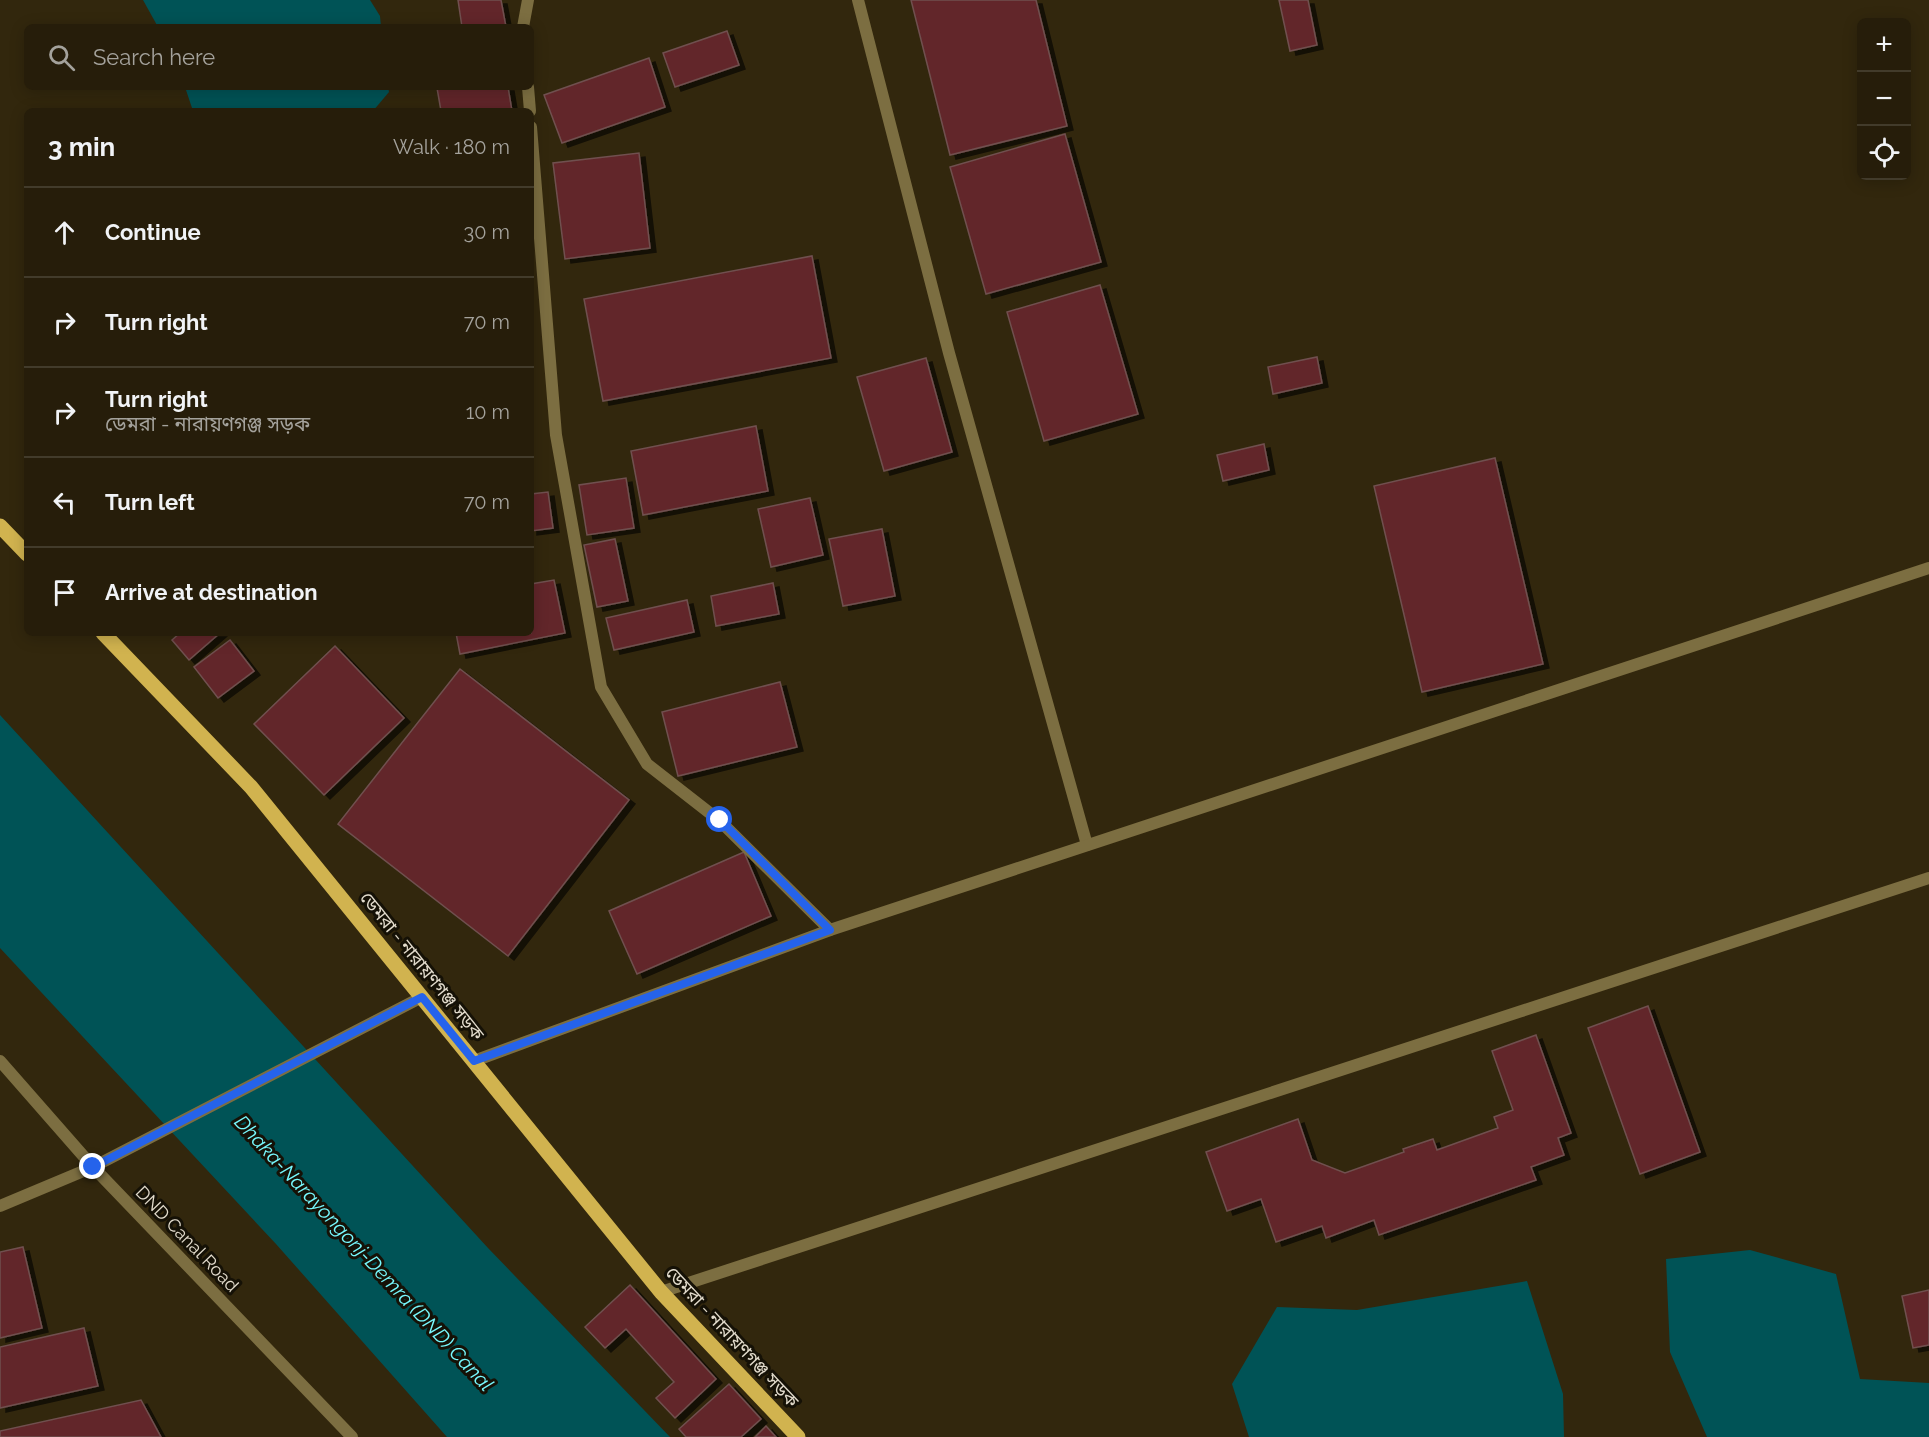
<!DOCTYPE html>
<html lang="en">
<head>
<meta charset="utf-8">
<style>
	body { margin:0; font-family:Raleway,"Noto Sans Bengali",sans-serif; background:#2e2613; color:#f1f3f6 }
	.controls { position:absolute; right:18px; top:18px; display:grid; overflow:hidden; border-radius:9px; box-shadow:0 3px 15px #0003 }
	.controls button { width:54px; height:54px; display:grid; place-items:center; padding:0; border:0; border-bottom:2px solid #423b2b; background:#261d0a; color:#f1f3f6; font:30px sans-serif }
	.stop { position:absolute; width:18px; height:18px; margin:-14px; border:4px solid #2563eb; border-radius:50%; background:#fff }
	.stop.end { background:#2563eb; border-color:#fff; box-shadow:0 2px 6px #0008 }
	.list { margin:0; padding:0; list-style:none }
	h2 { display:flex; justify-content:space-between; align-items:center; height:78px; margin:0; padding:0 24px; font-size:26px }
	h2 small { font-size:20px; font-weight:400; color:#a4a29c }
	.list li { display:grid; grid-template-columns:39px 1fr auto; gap:18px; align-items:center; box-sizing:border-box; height:90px; padding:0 24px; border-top:2px solid #423b2b }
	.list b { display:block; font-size:22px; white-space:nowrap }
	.list p { margin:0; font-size:20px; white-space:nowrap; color:#a4a29c }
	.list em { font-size:20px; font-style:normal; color:#a4a29c }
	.icon { flex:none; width:33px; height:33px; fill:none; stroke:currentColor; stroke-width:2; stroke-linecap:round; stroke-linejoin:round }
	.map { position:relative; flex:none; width:1929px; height:1437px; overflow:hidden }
	.search { position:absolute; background:#261d0a; box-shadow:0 3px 15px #0003; left:24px; top:24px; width:510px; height:66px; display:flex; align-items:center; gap:15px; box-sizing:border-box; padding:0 21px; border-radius:9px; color:#a4a29c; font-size:22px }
	.panel { position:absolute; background:#261d0a; box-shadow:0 3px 15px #0003; left:24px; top:108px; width:510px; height:528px; border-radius:9px }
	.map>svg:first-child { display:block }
	.water { fill:#005356 }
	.building { fill:#622729; stroke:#70504f; stroke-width:1.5; filter:url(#shadow) }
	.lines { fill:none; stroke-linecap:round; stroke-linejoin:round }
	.minor { stroke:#7c6e41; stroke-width:12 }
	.tertiary { stroke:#7c6e41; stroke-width:12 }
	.primary { stroke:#d1b34f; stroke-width:15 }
	.route { stroke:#2563eb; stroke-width:8 }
	.labels { text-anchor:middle; stroke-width:6; stroke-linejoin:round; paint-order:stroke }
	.street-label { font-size:18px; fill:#e3dccd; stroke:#151106 }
	.water-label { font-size:20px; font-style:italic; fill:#77f9fe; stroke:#151106 }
</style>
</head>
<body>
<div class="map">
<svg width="1929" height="1437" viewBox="0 0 1929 1437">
	<defs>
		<filter id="shadow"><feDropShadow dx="6" dy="4" stdDeviation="0" flood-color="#0009"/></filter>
	</defs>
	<rect width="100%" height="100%" fill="#32270d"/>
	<g class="water">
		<polygon points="143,0 370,0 380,16 381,27 158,27"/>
		<polygon points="185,87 388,87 389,92 373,111 193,111"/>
		<polygon points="0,715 488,1248 670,1437 447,1437 276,1244 0,948"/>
		<polygon points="1750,1250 1836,1274 1860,1379 1929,1383 1929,1437 1707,1437 1670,1352 1666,1259"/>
		<polygon points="1527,1281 1563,1394 1564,1437 1249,1437 1232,1384 1277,1307 1357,1310"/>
	</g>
	<g class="building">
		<polygon points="458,0 501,0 506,27 462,27"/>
		<polygon points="911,0 1036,0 1067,126 950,155"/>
		<polygon points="1279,0 1308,0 1317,45 1290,51"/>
		<polygon points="727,31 739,65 675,87 663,53"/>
		<polygon points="649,58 665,107 562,143 544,95"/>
		<polygon points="508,87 512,111 441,111 437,88"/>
		<polygon points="1065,134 1101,262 986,294 950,167"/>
		<polygon points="639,153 650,248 565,259 553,163"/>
		<polygon points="812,256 831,358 603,401 584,299"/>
		<polygon points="1100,285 1138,414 1044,441 1007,312"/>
		<polygon points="1317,357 1322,383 1273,394 1268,367"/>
		<polygon points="926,358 952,452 884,471 857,377"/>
		<polygon points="756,426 768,491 643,515 631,451"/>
		<polygon points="1264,444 1269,470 1223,481 1217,455"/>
		<polygon points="1495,458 1543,664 1422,692 1374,486"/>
		<polygon points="626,478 634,528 587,535 579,485"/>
		<polygon points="548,492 553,528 531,531 531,494"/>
		<polygon points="810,498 823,555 771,567 758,509"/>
		<polygon points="882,529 895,596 843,606 829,539"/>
		<polygon points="615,539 628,601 597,607 584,545"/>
		<polygon points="554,580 565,633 460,654 456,633 531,633 531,584"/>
		<polygon points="773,583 779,614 716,626 711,596"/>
		<polygon points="687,600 694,632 614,650 606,618"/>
		<polygon points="180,633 220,633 189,660 172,640"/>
		<polygon points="230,640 254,671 218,698 194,667"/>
		<polygon points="335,646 404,718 324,795 254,724"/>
		<polygon points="460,669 629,800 508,956 338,824"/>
		<polygon points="780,682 797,747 678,776 662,712"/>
		<polygon points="744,852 771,916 637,974 609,911"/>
		<polygon points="1648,1006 1700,1152 1640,1174 1588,1028"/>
		<polygon points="1536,1035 1571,1133 1558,1138 1564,1155 1531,1167 1536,1180 1379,1235 1374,1220 1326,1238 1322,1226 1276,1242 1261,1199 1227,1211 1206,1152 1298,1119 1312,1160 1345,1173 1404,1152 1403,1149 1433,1139 1437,1150 1498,1128 1494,1117 1513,1110 1492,1051"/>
		<polygon points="23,1247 42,1328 0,1338 0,1252"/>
		<polygon points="630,1285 716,1379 675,1418 656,1398 674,1382 626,1329 605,1348 585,1327"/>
		<polygon points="1929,1290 1929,1345 1913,1348 1902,1296"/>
		<polygon points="84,1328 98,1386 0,1408 0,1347"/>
		<polygon points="729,1384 761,1419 741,1437 686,1437 679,1429"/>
		<polygon points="141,1400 161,1437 0,1437 0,1431"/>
		<polygon points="766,1426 776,1437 755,1437"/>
	</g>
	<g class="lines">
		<g class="minor">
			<polyline points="858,0 949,353 1087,845"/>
			<polyline points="523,27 528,0"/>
			<polyline points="528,87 530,111"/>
			<polyline points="531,127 556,435 601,687 647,764 720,821 830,930"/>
			<polyline points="0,1061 93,1167 352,1437"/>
			<polyline points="474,1061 830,930 1929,568"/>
			<polyline points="93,1167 422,997"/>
			<polyline points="661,1292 1929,878"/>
		</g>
		<polyline class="tertiary" points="0,1206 93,1167"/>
		<g class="primary">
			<polyline points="0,526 27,554"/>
			<polyline points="103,633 251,787 661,1292 798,1437"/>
		</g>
	</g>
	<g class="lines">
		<polyline class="route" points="93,1167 422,997 474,1061 830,930 720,820"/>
	</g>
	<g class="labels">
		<g class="street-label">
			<text transform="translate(422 966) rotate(51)" y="6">ডেমরা - নারায়ণগঞ্জ সড়ক</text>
			<text transform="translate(187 1239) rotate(46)" y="6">DND Canal Road</text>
			<text transform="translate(732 1337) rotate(47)" y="6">ডেমরা - নারায়ণগঞ্জ সড়ক</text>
		</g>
		<g class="water-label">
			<text transform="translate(364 1253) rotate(47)" y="7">Dhaka-Narayongonj-Demra (DND) Canal</text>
		</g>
	</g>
</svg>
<div class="controls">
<button>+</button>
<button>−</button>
<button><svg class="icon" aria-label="locate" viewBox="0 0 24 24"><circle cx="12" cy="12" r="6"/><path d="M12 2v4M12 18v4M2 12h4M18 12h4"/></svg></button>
</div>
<div class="stop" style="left:720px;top:820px"></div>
<div class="stop end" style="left:93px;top:1167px"></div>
<div class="search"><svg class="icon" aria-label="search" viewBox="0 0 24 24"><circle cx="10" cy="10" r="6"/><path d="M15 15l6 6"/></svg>Search here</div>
<section class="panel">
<h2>3 min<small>Walk · 180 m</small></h2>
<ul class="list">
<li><svg class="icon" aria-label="ahead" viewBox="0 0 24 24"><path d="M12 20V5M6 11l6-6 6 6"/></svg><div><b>Continue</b></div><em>30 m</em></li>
<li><svg class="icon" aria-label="right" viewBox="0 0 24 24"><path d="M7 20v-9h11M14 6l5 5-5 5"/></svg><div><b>Turn right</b></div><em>70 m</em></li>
<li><svg class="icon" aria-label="right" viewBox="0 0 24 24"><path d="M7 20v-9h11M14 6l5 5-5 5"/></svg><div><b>Turn right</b><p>ডেমরা - নারায়ণগঞ্জ সড়ক</p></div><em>10 m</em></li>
<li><svg class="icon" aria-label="left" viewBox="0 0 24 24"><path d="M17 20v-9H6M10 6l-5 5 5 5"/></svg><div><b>Turn left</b></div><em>70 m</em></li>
<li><svg class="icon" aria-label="arrive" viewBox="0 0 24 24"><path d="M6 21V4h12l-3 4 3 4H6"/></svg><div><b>Arrive at destination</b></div></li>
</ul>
</section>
</div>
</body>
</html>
